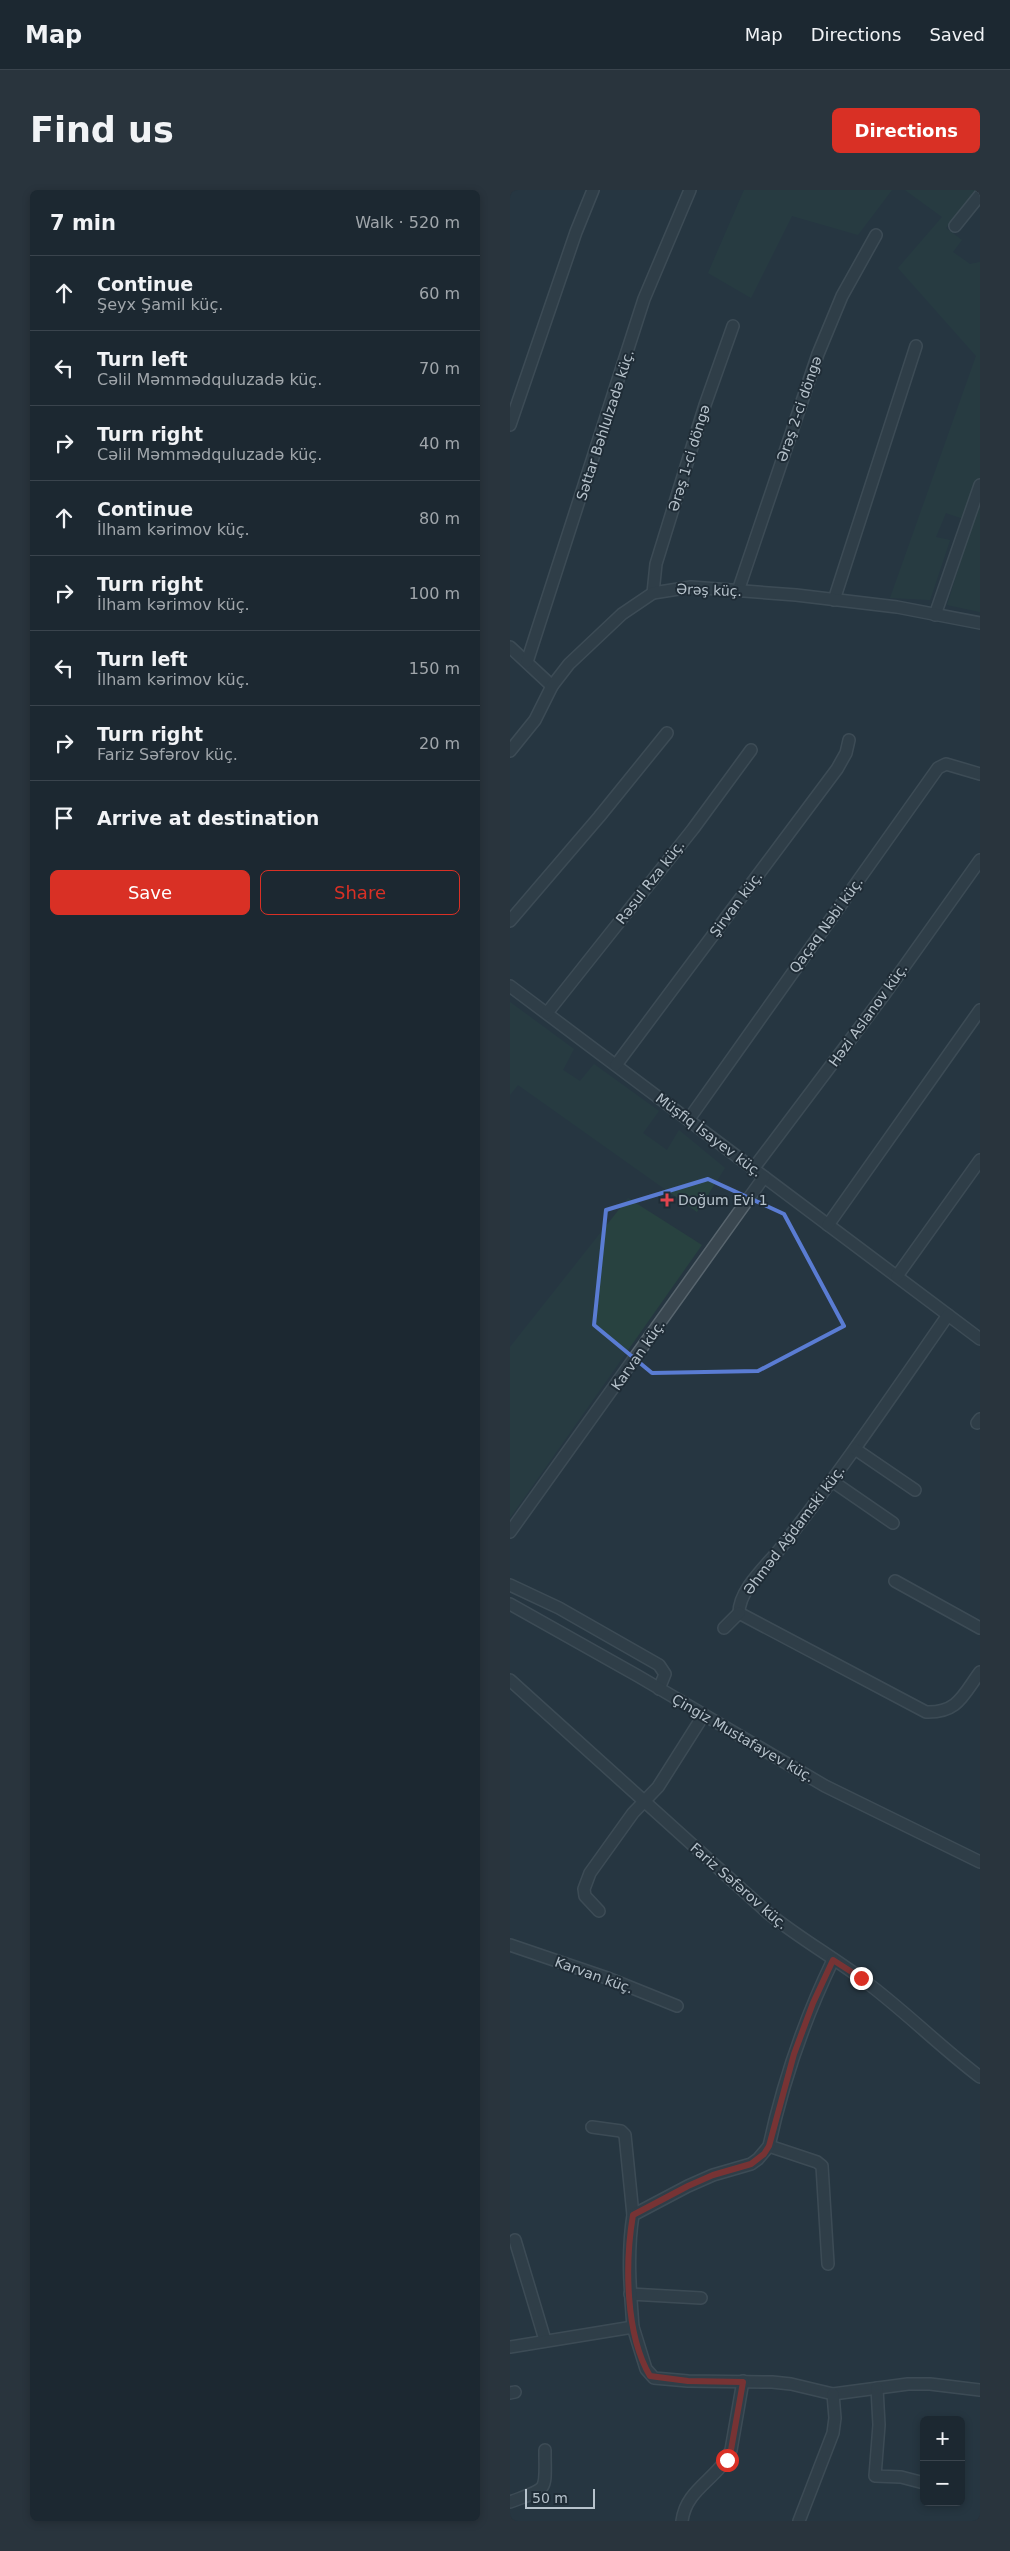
<!DOCTYPE html>
<html lang="en">
<head>
<meta charset="utf-8">
<style>
	body { margin:0; font-family:"DejaVu Sans",sans-serif; background:#29343d; color:#f1f3f6 }
	.controls { position:absolute; right:15px; bottom:15px; display:grid; overflow:hidden; border-radius:8px; box-shadow:0 2px 8px #0003 }
	.controls button { width:45px; height:45px; display:grid; place-items:center; padding:0; border:0; border-bottom:1px solid #3a444d; background:#1c2831; color:#f1f3f6; font:25px sans-serif }
	.scale { position:absolute; left:15px; bottom:12px; width:70px; box-sizing:border-box; padding-left:5px; border:2px solid #b6c2cb; border-top:0; font-size:14px; line-height:18px; white-space:nowrap; color:#b6c2cb; -webkit-text-stroke:4px #1f2c36; paint-order:stroke }
	.stop { position:absolute; width:15px; height:15px; margin:-11px; border:4px solid #d93025; border-radius:50%; background:#fff }
	.stop.end { background:#d93025; border-color:#fff; box-shadow:0 1px 5px #0008 }
	.list { margin:0; padding:0; list-style:none }
	h2 { display:flex; justify-content:space-between; align-items:center; height:65px; margin:0; padding:0 20px; font-size:21px }
	h2 small { font-size:16px; font-weight:400; color:#a0a6ab }
	.list li { display:grid; grid-template-columns:32px 1fr auto; gap:15px; align-items:center; box-sizing:border-box; height:75px; padding:0 20px; border-top:1px solid #3a444d }
	.list b { display:block; font-size:19px; white-space:nowrap }
	.list p { margin:0; font-size:16px; white-space:nowrap; color:#a0a6ab }
	.list em { font-size:16px; font-style:normal; color:#a0a6ab }
	.actions { display:flex; gap:10px; padding:15px 20px }
	.actions a { flex:1; padding:11px 0; border:1px solid #d93025; border-radius:8px; text-align:center; font-size:18px; color:#d93025 }
	.actions .main { background:#d93025; color:#fff }
	.icon { flex:none; width:28px; height:28px; fill:none; stroke:currentColor; stroke-width:2; stroke-linecap:round; stroke-linejoin:round }
	.map { position:relative; flex:none; width:470px; height:2331px; overflow:hidden; border-radius:8px }
	header { display:flex; align-items:center; gap:30px; box-sizing:border-box; height:70px; padding:0 25px; background:#1c2831; border-bottom:1px solid #3a444d }
	header strong { font-size:24px }
	nav { display:flex; gap:28px; margin-inline-start:auto; font-size:18px }
	.intro { display:flex; align-items:center; justify-content:space-between; box-sizing:border-box; height:120px; padding:0 30px }
	h1 { margin:0; font-size:35px }
	.button { padding:12px 22px; border-radius:8px; background:#d93025; color:#fff; font-size:18px; font-weight:700 }
	main { display:flex; gap:30px; padding:0 30px }
	aside { flex:1; background:#1c2831; border-radius:8px; box-shadow:0 2px 8px #0003 }
	.map>svg:first-child { display:block }
	.green { fill:#284240 }
	.lines { fill:none; stroke-linecap:round; stroke-linejoin:round }
	.minor-casing { stroke:#58656e; stroke-width:14 }
	.minor { stroke:#3a4750; stroke-width:11 }
	.route { stroke:#d93025; stroke-width:6 }
	.marked { fill:none; stroke:#5a7cd3; stroke-width:4; stroke-linejoin:round }
	.health-dot { fill:#e0444e; stroke:#1f2c36; stroke-width:2 }
	.labels { text-anchor:middle; stroke-width:4; stroke-linejoin:round; paint-order:stroke }
	.street-label { font-size:14px; fill:#b6c2cb; stroke:#1f2c36 }
	.poi-label { font-size:14px; fill:#b6c2cb; stroke:#1f2c36; text-anchor:start }
</style>
</head>
<body>
<header>
<strong>Map</strong>
<nav><a>Map</a><a>Directions</a><a>Saved</a></nav>
</header>
<div class="intro"><h1>Find us</h1><a class="button">Directions</a></div>
<main>
<aside>
<h2>7 min<small>Walk · 520 m</small></h2>
<ul class="list">
<li><svg class="icon" aria-label="ahead" viewBox="0 0 24 24"><path d="M12 20V5M6 11l6-6 6 6"/></svg><div><b>Continue</b><p>Şeyx Şamil küç.</p></div><em>60 m</em></li>
<li><svg class="icon" aria-label="left" viewBox="0 0 24 24"><path d="M17 20v-9H6M10 6l-5 5 5 5"/></svg><div><b>Turn left</b><p>Cəlil Məmmədquluzadə küç.</p></div><em>70 m</em></li>
<li><svg class="icon" aria-label="right" viewBox="0 0 24 24"><path d="M7 20v-9h11M14 6l5 5-5 5"/></svg><div><b>Turn right</b><p>Cəlil Məmmədquluzadə küç.</p></div><em>40 m</em></li>
<li><svg class="icon" aria-label="ahead" viewBox="0 0 24 24"><path d="M12 20V5M6 11l6-6 6 6"/></svg><div><b>Continue</b><p>İlham kərimov küç.</p></div><em>80 m</em></li>
<li><svg class="icon" aria-label="right" viewBox="0 0 24 24"><path d="M7 20v-9h11M14 6l5 5-5 5"/></svg><div><b>Turn right</b><p>İlham kərimov küç.</p></div><em>100 m</em></li>
<li><svg class="icon" aria-label="left" viewBox="0 0 24 24"><path d="M17 20v-9H6M10 6l-5 5 5 5"/></svg><div><b>Turn left</b><p>İlham kərimov küç.</p></div><em>150 m</em></li>
<li><svg class="icon" aria-label="right" viewBox="0 0 24 24"><path d="M7 20v-9h11M14 6l5 5-5 5"/></svg><div><b>Turn right</b><p>Fariz Səfərov küç.</p></div><em>20 m</em></li>
<li><svg class="icon" aria-label="arrive" viewBox="0 0 24 24"><path d="M6 21V4h12l-3 4 3 4H6"/></svg><div><b>Arrive at destination</b></div></li>
</ul>
<div class="actions"><a class="main">Save</a><a>Share</a></div>
</aside>
<div class="map">
<svg width="470" height="2331" viewBox="0 0 470 2331">
	<rect width="100%" height="100%" fill="#263641"/>
	<g class="green">
		<polygon points="234,0 382,0 348,45 282,26 241,108 198,83"/>
		<polygon points="395,0 466,0 436,38 452,50 443,62 460,74 470,72 470,422 437,415 463,332 436,323 426,347 440,350 420,410 380,408 466,166 388,78 432,27"/>
		<polygon points="0,812 64,859 53,880 70,891 84,874 149,921 133,943 157,960 169,940 215,978 187,1022 8,895 0,905"/>
		<polygon points="118,1008 192,1055 0,1328 0,1157"/>
	</g>
	<g class="lines">
		<defs>
			<g id="minor">
				<polyline points="445,36 470,5"/>
				<polyline points="0,235 66,42 83,0"/>
				<polyline points="228,401 308,164 332,106 366,45"/>
				<polyline points="143,403 146,374 195,215 223,136"/>
				<polyline points="324,410 406,156"/>
				<polyline points="425,425 470,295"/>
				<polyline points="0,457 42,496"/>
				<polyline points="17,472 134,109 180,0"/>
				<polyline points="0,561 25,530 42,496 59,474 112,424 143,403 181,397 286,405 387,417 470,433"/>
				<polyline points="0,731 89,627 157,543"/>
				<polyline points="0,796 470,1149"/>
				<polyline points="37,823 183,639 241,560"/>
				<polyline points="106,875 327,579 336,563 339,550"/>
				<polyline points="179,929 428,578 436,574 470,584"/>
				<polyline points="243,979 374,805 470,670"/>
				<polyline points="318,1035 470,820"/>
				<polyline points="387,1086 470,970"/>
				<path d="M438 1125C383 1204 329 1284 269 1360 255 1377 229 1400 229 1423L416 1522C448 1523 453 1505 470 1482"/>
				<polyline points="467,1233 470,1229"/>
				<polyline points="345,1259 405,1300"/>
				<polyline points="322,1291 383,1333"/>
				<polyline points="0,1342 254,987"/>
				<polyline points="385,1391 470,1438"/>
				<polyline points="0,1395 49,1418 149,1475 155,1484 149,1499"/>
				<polyline points="0,1414 128,1486 315,1596 470,1672"/>
				<polyline points="214,1438 229,1423"/>
				<path d="M0 1490 258 1723C288 1747 321 1766 352 1789 393 1819 429 1856 470 1887"/>
				<polyline points="89,1721 75,1706 74,1699 80,1683 123,1623 148,1597 193,1526"/>
				<polyline points="0,1755 100,1789 167,1816"/>
				<polyline points="82,1937 111,1941 115,1945 123,2025"/>
				<polyline points="259,1956 307,1972 312,1976 318,2074"/>
				<polyline points="5,2050 35,2150"/>
				<polyline points="120,2104 191,2108"/>
				<path d="M123 2137C120 2099 117 2063 123 2025L178 1996 203 1985 241 1974 248 1969 259 1956C273 1892 294 1830 323 1770"/>
				<polyline points="0,2157 123,2137 136,2179 144,2188 178,2191 262,2192 281,2194 323,2204 398,2194 420,2194 470,2200"/>
				<polyline points="367,2198 369,2235 365,2286 391,2287 414,2293"/>
				<polyline points="0,2203 5,2202"/>
				<path d="M0 2312C40 2297 35 2303 35 2260"/>
				<path d="M172 2331C176 2298 209 2289 221 2260L233 2191"/>
				<polyline points="289,2331 323,2243 325,2228 323,2204"/>
			</g>
		</defs>
		<use href="#minor" class="minor-casing"/>
		<use href="#minor" class="minor"/>
	</g>
	<g class="lines">
		<path class="route" d="M217 2270 221 2260 233 2192 178 2191 140 2186C115 2144 115 2072 123 2025L178 1996 203 1985 241 1974 254 1964 259 1956 284 1864 303 1813 323 1770 351 1788"/>
	</g>
	<path d="M0 0H470V2331H0ZM198 989 274 1024 334 1136 248 1181 142 1183 84 1135 96 1020Z" fill="#263641" fill-opacity=".55" fill-rule="evenodd"/>
	<path class="marked" d="M198 989 274 1024 334 1136 248 1181 142 1183 84 1135 96 1020Z"/>
	<path class="health-dot" d="M154.5 1002.5h5v5h5v5h-5v5h-5v-5h-5v-5h5z"/>
	<g class="labels">
		<g class="street-label">
			<text transform="translate(289 219) rotate(-71)" y="5">Ərəş 2-ci döngə</text>
			<text transform="translate(95 235) rotate(-72)" y="5">Səttar Bəhlulzadə küç.</text>
			<text transform="translate(179 268) rotate(-73)" y="5">Ərəş 1-ci döngə</text>
			<text transform="translate(199 400) rotate(2)" y="5">Ərəş küç.</text>
			<text transform="translate(140 692) rotate(-52)" y="5">Rəsul Rza küç.</text>
			<text transform="translate(226 714) rotate(-53)" y="5">Şirvan küç.</text>
			<text transform="translate(316 735) rotate(-54)" y="5">Qaçaq Nəbi küç.</text>
			<text transform="translate(358 825) rotate(-54)" y="5">Həzi Aslanov küç.</text>
			<text transform="translate(199 945) rotate(37)" y="5">Müşfiq İsayev küç.</text>
			<text transform="translate(128 1165) rotate(-55)" y="5">Karvan küç.</text>
			<text transform="translate(284 1340) rotate(-53)" y="5">Əhməd Ağdamski küç.</text>
			<text transform="translate(233 1548) rotate(30)" y="5">Çingiz Mustafayev küç.</text>
			<text transform="translate(229 1696) rotate(41)" y="5">Fariz Səfərov küç.</text>
			<text transform="translate(84 1785) rotate(20)" y="5">Karvan küç.</text>
		</g>
		<g class="poi-label">
			<text x="168" y="1015">Doğum Evi 1</text>
		</g>
	</g>
</svg>
<div class="controls">
<button>+</button>
<button>−</button>
</div>
<div class="scale">50 m</div>
<div class="stop" style="left:217px;top:2270px"></div>
<div class="stop end" style="left:351px;top:1788px"></div>
</div>
</main>
</body>
</html>
